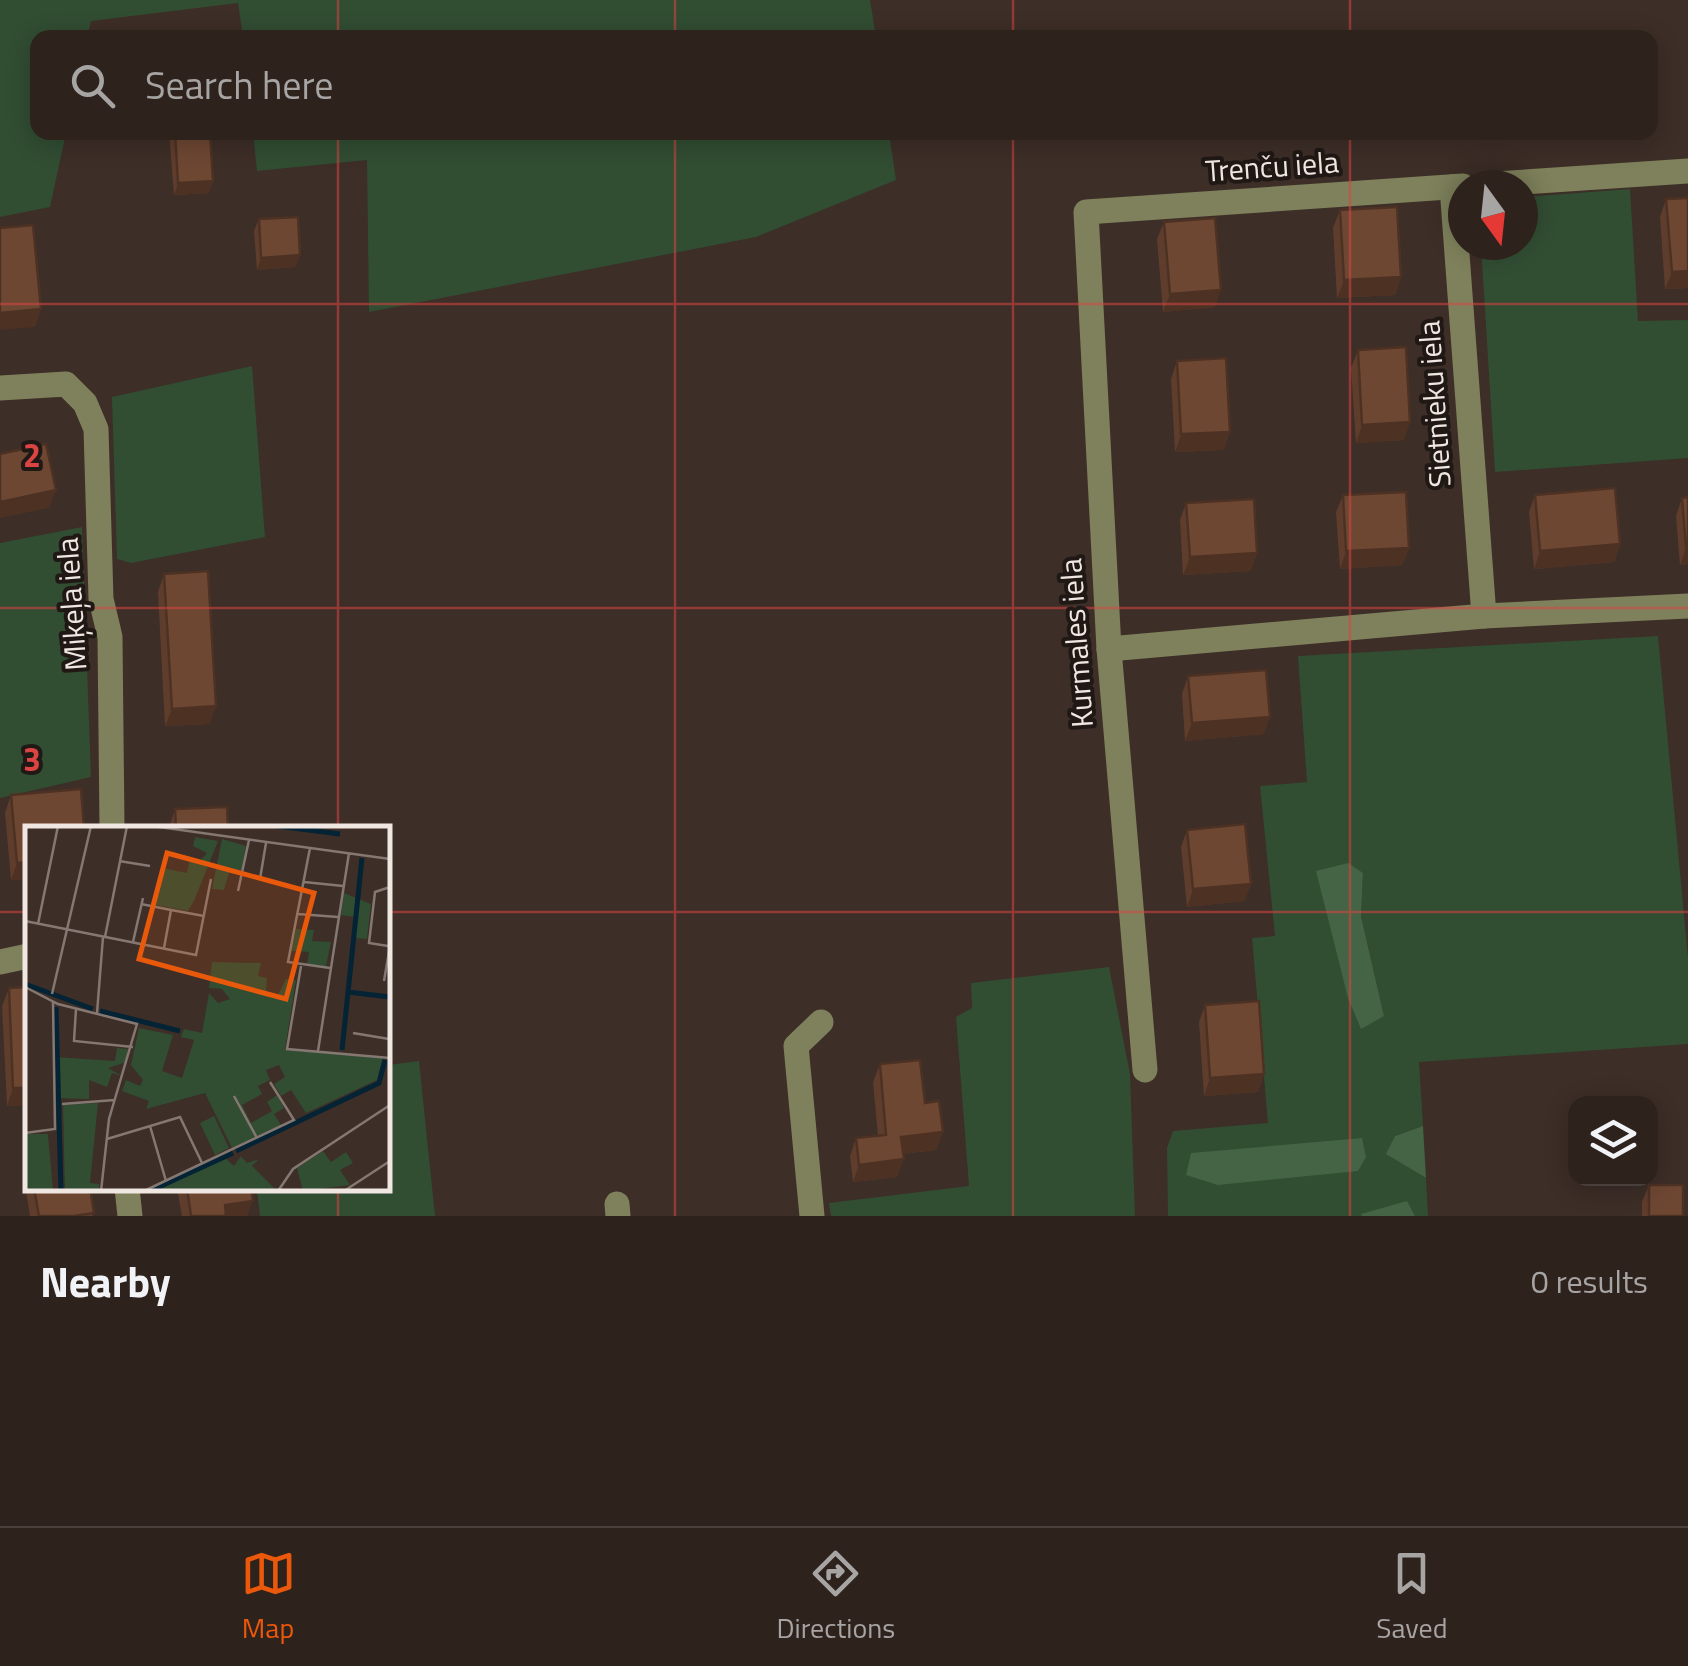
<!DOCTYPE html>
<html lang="en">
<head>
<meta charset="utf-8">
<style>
	body { margin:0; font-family:"Titillium Web",sans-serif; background:#3a2f2a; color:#f1f3f6 }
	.controls { position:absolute; right:30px; bottom:30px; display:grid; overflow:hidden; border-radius:20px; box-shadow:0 5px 25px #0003 }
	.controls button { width:90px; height:90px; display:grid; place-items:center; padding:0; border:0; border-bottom:2px solid #493f3b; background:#2e221d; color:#f1f3f6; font:50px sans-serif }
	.compass { position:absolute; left:1448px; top:170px; width:90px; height:90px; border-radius:50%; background:#2e221d; box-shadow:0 5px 25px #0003; rotate:165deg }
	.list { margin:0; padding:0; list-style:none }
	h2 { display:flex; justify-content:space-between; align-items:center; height:130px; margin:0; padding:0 40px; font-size:42px }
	h2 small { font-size:32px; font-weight:400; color:#a7a4a4 }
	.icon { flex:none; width:55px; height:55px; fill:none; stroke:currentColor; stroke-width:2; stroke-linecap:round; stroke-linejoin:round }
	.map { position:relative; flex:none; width:1688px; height:1216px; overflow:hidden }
	.search { position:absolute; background:#2e221d; box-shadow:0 5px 25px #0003; left:30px; right:30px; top:30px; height:110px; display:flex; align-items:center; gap:25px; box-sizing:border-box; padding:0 35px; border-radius:20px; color:#a7a4a4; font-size:38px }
	.sheet { height:310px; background:#2e221d }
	nav { display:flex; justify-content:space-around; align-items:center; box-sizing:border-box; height:140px; border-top:2px solid #493f3b; background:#2e221d; font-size:28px; color:#a7a4a4 }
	nav a { display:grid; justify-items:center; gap:5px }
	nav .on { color:#ea580c }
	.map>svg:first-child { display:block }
	.green { fill:#314d32; fill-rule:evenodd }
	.forest { fill:#446445 }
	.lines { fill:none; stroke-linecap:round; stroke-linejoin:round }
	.minor { stroke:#7e815b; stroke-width:25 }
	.wall { fill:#5f3d2c }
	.shaded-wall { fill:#4d3224 }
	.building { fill:#6e4733; stroke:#4d3224; stroke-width:2.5 }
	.grid { fill:none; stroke:#da4544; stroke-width:2.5; stroke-opacity:0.55 }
	.labels { text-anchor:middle; stroke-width:8; stroke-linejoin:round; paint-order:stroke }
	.street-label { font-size:30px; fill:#f1e7e2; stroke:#1f1815 }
	.inset-river { fill:none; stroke:#042335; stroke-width:5 }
	.inset-road { fill:none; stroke:#857872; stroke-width:2.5 }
	.view { fill:#e8590c; fill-opacity:0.15; stroke:#e8590c; stroke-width:5 }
	.inset-edge { fill:none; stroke:#f1e7e2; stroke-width:5 }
	.grid-label { font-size:32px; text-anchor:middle; font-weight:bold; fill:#da4544; stroke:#1f1815; stroke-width:8; stroke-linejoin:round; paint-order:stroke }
</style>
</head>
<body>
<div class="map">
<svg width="1688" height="1216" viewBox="0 0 1688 1216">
	<rect width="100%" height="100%" fill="#3d2e27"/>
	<g class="green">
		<polygon points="0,0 870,0 876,37 243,37 238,3 91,21 87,37 38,38 38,132 66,133 50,207 0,217"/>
		<polygon points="253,133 889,133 896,180 756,237 369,312 367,160 257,171"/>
		<polygon points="1630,189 1638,321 1688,320 1688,458 1495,472 1481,245 1523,245 1523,197"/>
		<polygon points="252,366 265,537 131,563 117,559 112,397"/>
		<polygon points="82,527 91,777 0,798 0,543"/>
		<path d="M1658 636 1688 958V1044L1419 1062 1423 1126 1395 1136 1387 1154 1426 1178 1428 1216H1415L1407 1202 1362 1216H1168L1167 1148 1173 1131 1268 1123 1252 938 1275 936 1260 786 1307 782 1298 656ZM1317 871 1363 873 1361 916 1384 1016 1329 910Z"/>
		<polygon points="1109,967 1130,1074 1135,1216 831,1216 829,1203 969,1186 956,1017 972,1008 971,983"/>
		<polygon points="419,1061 435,1216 260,1216 257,1189 388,1188 388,1065"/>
	</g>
	<g class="forest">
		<polygon points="1348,863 1363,873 1361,916 1384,1016 1361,1029 1348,998 1316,871"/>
		<polygon points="1423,1126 1426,1178 1386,1154 1395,1136"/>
		<polygon points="1362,1138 1366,1157 1358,1171 1218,1185 1186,1175 1191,1153"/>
		<polygon points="1407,1201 1415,1216 1362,1216 1361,1214"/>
	</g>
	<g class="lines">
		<g class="minor">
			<polyline points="1481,185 1688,171"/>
			<polyline points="0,388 66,384 85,403 96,429 101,599 110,637 112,828"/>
			<polyline points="1484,616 1688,606"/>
			<polyline points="1109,649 1484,616 1452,187"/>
			<polyline points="0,962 28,956"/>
			<polyline points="1145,1070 1109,649 1086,212 1463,186"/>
			<polyline points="127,1188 130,1216"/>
			<polyline points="617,1204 618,1216"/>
			<polyline points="812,1216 796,1046 821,1022"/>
		</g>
	</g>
	<g class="wall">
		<polygon points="169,132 210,132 209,193 174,195"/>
		<polygon points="1688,198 1688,288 1665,289 1660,217 1666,199"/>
		<polygon points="1340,210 1401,277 1395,295 1337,298 1333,228"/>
		<polygon points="259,219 300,255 295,267 257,270 254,231"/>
		<polygon points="1164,222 1215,307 1163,312 1157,239"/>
		<polygon points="1358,350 1404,440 1356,443 1351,368"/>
		<polygon points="1177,361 1224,450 1175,452 1171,379"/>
		<polygon points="1343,495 1409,548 1402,565 1340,569 1336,512"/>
		<polygon points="1535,495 1620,544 1614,562 1534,569 1529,512"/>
		<polygon points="1682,498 1688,564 1680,565 1676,516"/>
		<polygon points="1186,503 1257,553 1250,571 1183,575 1180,520"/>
		<polygon points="164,574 216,706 209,724 165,726 158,592"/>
		<polygon points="1188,676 1264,734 1185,741 1182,694"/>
		<polygon points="11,795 28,828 28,879 11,880 5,813"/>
		<polygon points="175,809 228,828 169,828"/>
		<polygon points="1187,830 1251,884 1244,901 1187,907 1181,847"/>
		<polygon points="9,988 28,1105 7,1106 2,1006"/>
		<polygon points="1205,1005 1264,1074 1258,1092 1204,1096 1199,1022"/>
		<polygon points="880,1064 925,1103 943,1132 936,1150 903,1154 897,1177 853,1182 850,1156 856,1138 878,1136 873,1082"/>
		<polygon points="28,1160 28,1188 90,1188 93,1216 30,1216 23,1173"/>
		<polygon points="1649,1185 1683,1216 1642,1216 1642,1202"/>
		<polygon points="177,1188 251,1188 247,1216 182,1216"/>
	</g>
	<g class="shaded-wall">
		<polygon points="213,181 209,193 174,195 178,183"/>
		<polygon points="300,255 295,267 257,270 261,258"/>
		<polygon points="1688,271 1688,288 1665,289 1672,272"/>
		<polygon points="1401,277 1395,295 1337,298 1344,280"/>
		<polygon points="1221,290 1215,307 1163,312 1170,294"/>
		<polygon points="41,309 35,327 0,330 0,313"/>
		<polygon points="1410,422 1404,440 1356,443 1362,425"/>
		<polygon points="1230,432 1224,450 1175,452 1181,434"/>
		<polygon points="56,490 49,508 0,518 0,502"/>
		<polygon points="1620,544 1614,562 1534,569 1540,551"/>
		<polygon points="1686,547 1688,547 1688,564 1680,565"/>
		<polygon points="1409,548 1402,565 1340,569 1346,551"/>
		<polygon points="1257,553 1250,571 1183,575 1190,557"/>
		<polygon points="216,706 209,724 165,726 172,709"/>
		<polygon points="1270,717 1264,734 1185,741 1192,723"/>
		<polygon points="28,862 28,879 11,880 17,863"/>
		<polygon points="1251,884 1244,901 1187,907 1193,889"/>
		<polygon points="1264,1074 1258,1092 1204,1096 1210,1078"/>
		<polygon points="13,1088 28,1088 28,1105 7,1106"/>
		<polygon points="943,1132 936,1150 894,1155 901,1137"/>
		<polygon points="904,1159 897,1177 853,1182 859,1165"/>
		<polygon points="253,1201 247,1216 221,1216 225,1205"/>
	</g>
	<g class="building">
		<polygon points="175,132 210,132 213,181 178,183"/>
		<polygon points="1688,198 1688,271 1672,272 1666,199"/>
		<polygon points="1397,207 1401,277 1344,280 1340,210"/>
		<polygon points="298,217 300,255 261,258 259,219"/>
		<polygon points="1215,218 1221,290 1170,294 1164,222"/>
		<polygon points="33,225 41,309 0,313 0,228"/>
		<polygon points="1406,347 1410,422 1362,425 1358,350"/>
		<polygon points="1226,358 1230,432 1181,434 1177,361"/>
		<polygon points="46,444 56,490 0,502 0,454"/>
		<polygon points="1615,488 1620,544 1540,551 1535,495"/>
		<polygon points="1406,492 1409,548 1346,551 1343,495"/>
		<polygon points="1688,497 1688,547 1686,547 1682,498"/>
		<polygon points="1254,499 1257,553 1190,557 1186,503"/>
		<polygon points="208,571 216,706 172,709 164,574"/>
		<polygon points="1266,670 1270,717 1192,723 1188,676"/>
		<polygon points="81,789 84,828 28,828 28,862 17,863 11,795"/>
		<polygon points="227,807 228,828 176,828 175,809"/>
		<polygon points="1245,824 1251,884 1193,889 1187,830"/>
		<polygon points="28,987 28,1088 13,1088 9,988"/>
		<polygon points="1259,1001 1264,1074 1210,1078 1205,1005"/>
		<polygon points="920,1060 925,1103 939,1101 943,1132 901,1137 904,1159 859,1165 856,1138 886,1135 880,1064"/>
		<rect x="1649" y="1185" width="34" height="31"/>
		<polygon points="34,1188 90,1188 94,1213 74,1216 39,1216"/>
		<polygon points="187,1188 251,1188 253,1201 225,1205 226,1216 191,1216"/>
	</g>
	<path class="grid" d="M338 0V38M675 0V38M1013 0V38M1350 0V38M338 132V828M675 132V1216M1013 132V1216M1350 132V1216M0 304H1688M0 608H1688M0 912H28M388 912H1688M338 1188V1216"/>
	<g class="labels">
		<g class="street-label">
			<text transform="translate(1272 167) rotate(-4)" y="10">Trenču iela</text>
			<text transform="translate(1435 404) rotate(-94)" y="10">Sietnieku iela</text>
			<text transform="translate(72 604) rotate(-94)" y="10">Miķeļa iela</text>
			<text transform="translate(1077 643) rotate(-94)" y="10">Kurmales iela</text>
		</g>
	</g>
	<g transform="translate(25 826)">
		<rect width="365" height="365" fill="#3d2e27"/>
		<path d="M170 11 193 15 169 75 163 85 131 79 137 42 162 47 165 31 175 35 182 27 168 20ZM197 13 221 20 216 49 204 47 199 64 187 63ZM319 67 346 78 342 113 328 112 330 91 316 89ZM271 103 289 104 287 115 306 116 301 140 282 139 284 126 266 125ZM187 136 236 137 233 150 242 152 241 167 253 169 261 153 271 154 260 224 358 232 352 254 281 287 266 264 256 270 249 258 260 251 254 239 241 244 245 254 233 260 237 268 217 279 226 297 247 285 242 276 252 269 259 282 249 288 256 299 207 322 180 267 121 283 124 275 97 265 101 254 115 260 118 254 106 239 114 202 148 209 137 245 157 252 169 214 156 211 159 203 177 207 184 167 193 177 205 173 197 163 184 162ZM92 222 103 223 102 236 83 242 97 250 87 247 82 261 64 254V273L31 272 30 231 90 235ZM73 277 65 357 74 358V365H40L38 279ZM189 290 204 322 190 329 175 297ZM0 308H23L28 365H0ZM298 325 306 336 321 326 328 337 315 344 325 359 278 365 272 342ZM216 330 222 337 234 333 227 340 252 365H130L200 332 209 340Z" fill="#314d32"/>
		<path class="inset-river" d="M252 0 315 8M0 158 68 183M323 166 365 171M31 181 36 365M75 185 155 205M317 224 337 32M211 325 354 257 360 234M125 365 208 327"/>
		<path class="inset-road" d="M127 0 365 33M285 22 263 136 305 142M94 35 125 40M235 53 241 17M279 56 318 60M213 65 224 14M116 78 146 84M273 88 313 91M0 95 171 129 186 53M13 98 33 0M80 111 102 0M108 116 118 72M363 120 344 117 350 66 365 61M139 122 146 84 179 90M276 140 262 223 365 232M359 155 365 120M0 161 33 178 112 198 84 293 76 365M27 168 66 0M51 183 49 215 108 221M72 187 78 111M328 207 364 213M293 225 324 27M209 270 232 312M37 278 90 274M125 300 141 355M0 307 30 303 28 176M82 313 155 291 177 337M119 365 269 294 245 256M253 365 268 343 365 279M319 365 365 335"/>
		<path class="view" d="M142 27 289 67 261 173 114 133Z"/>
		<rect width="365" height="365" class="inset-edge"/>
	</g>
	<g class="grid-label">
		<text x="32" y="467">2</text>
		<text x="32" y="771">3</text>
	</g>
</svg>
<div class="controls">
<button><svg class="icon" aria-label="layers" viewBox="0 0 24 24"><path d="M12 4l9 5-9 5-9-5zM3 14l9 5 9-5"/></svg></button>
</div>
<svg class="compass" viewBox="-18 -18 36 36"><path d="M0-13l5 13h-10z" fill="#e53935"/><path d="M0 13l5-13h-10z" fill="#a7a4a4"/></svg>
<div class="search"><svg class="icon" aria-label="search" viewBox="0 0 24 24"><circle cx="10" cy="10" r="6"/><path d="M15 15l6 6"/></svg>Search here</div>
</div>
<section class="sheet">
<h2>Nearby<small>0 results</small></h2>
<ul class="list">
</ul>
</section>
<nav>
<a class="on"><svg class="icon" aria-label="map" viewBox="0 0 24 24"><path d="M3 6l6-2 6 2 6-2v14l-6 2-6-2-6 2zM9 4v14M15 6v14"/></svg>Map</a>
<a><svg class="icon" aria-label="directions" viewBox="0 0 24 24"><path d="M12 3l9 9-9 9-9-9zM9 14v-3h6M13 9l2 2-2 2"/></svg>Directions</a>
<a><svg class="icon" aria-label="saved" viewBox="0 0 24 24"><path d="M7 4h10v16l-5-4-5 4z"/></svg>Saved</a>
</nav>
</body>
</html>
